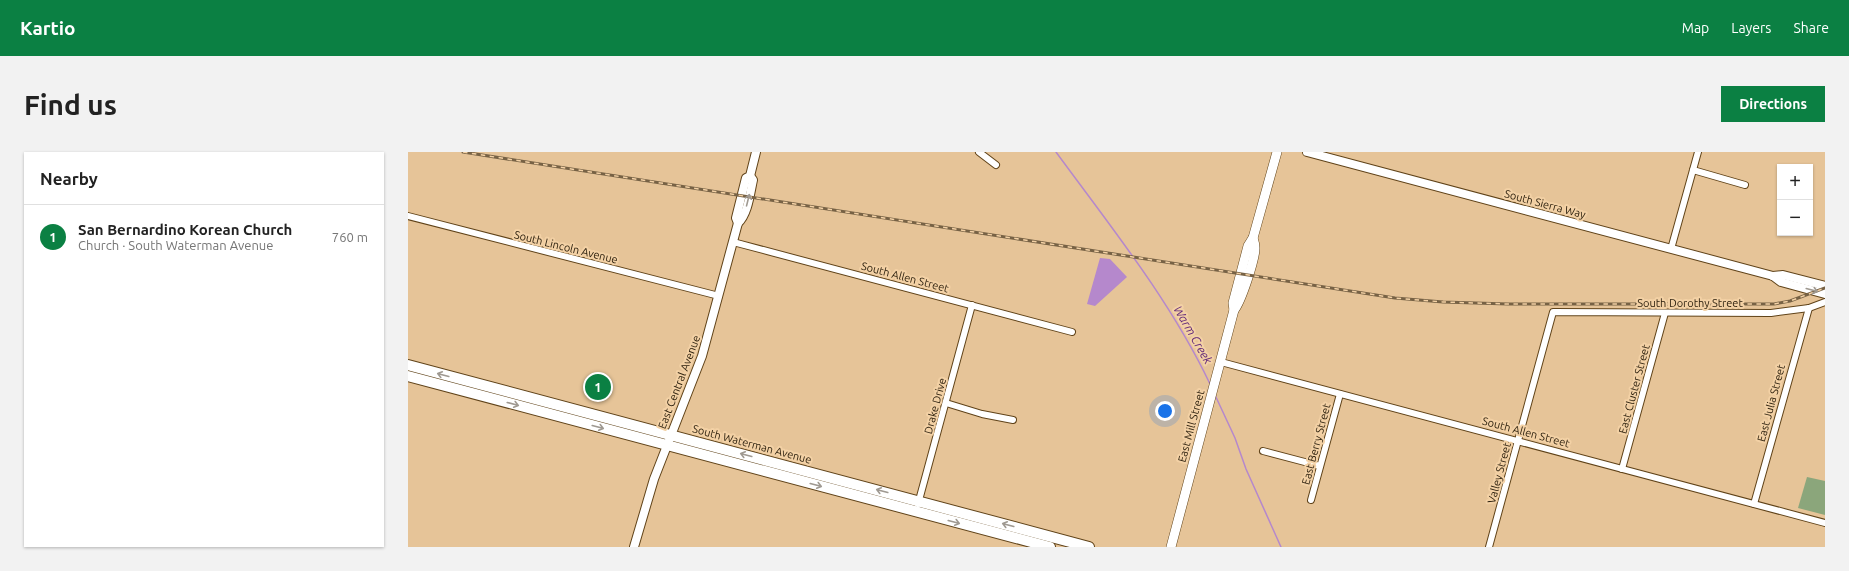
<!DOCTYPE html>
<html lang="en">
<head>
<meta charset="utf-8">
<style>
	body { margin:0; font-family:Ubuntu,sans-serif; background:#f2f2f2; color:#222 }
	.controls { position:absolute; right:12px; top:12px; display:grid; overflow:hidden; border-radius:0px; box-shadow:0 1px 3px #0004 }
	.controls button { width:36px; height:36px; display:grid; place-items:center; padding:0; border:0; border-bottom:1px solid #e0e0e0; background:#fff; color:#222; font:20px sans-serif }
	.you { position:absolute; left:757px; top:259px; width:14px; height:14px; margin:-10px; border:3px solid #fff; border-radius:50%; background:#1a73e8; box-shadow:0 0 0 6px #1a73e833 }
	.badge { display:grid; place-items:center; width:26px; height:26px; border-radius:50%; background:#0b8043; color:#fff; font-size:13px; font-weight:700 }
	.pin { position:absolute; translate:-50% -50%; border:2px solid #fff; box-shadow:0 1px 4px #0006 }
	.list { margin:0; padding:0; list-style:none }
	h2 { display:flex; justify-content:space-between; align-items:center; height:52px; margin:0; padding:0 16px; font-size:17px }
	h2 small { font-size:13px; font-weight:400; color:#767676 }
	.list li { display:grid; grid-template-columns:26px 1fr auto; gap:12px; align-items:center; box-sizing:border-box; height:64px; padding:0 16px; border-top:1px solid #e0e0e0 }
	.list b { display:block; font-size:15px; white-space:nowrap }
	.list p { margin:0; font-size:13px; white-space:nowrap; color:#767676 }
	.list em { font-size:13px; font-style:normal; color:#767676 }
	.map { position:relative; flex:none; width:1417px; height:395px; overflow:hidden; border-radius:0px }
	header { display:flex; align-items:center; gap:24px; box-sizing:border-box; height:56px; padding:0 20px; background:#0b8043; color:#fff }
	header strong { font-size:19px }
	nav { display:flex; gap:22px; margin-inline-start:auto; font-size:14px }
	.intro { display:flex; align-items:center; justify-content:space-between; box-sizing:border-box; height:96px; padding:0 24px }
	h1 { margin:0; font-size:28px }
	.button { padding:10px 18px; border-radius:0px; background:#0b8043; color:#fff; font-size:14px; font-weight:700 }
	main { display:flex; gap:24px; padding:0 24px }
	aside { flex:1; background:#fff; border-radius:0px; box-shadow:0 1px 3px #0004 }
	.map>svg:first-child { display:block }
	.green { fill:#8ba67b }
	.water { fill:#b588cc }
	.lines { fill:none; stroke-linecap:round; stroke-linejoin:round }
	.stream { stroke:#b588cc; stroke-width:1.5 }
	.minor-casing { stroke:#604319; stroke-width:8 }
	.tertiary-casing { stroke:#604319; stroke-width:10 }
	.secondary-casing { stroke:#604319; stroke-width:10 }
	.primary-casing { stroke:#604319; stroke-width:12 }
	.minor { stroke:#fff; stroke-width:6 }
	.tertiary { stroke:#fff; stroke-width:8 }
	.secondary { stroke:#fff; stroke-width:9 }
	.primary { stroke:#fff; stroke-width:10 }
	.rail-casing { stroke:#776245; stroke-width:3 }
	.rail { stroke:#f3d1a5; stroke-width:1.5; stroke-dasharray:4.5; stroke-linecap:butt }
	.oneway { stroke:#9f9991 }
	.labels { text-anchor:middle; stroke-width:4; stroke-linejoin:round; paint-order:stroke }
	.street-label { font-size:11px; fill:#291d0b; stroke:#f3d1a5 }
	.water-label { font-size:12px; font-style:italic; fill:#602779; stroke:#f3d1a5 }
</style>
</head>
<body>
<header>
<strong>Kartio</strong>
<nav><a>Map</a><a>Layers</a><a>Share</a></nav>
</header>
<div class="intro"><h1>Find us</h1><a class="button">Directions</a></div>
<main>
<aside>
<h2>Nearby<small></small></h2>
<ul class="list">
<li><span class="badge">1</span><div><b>San Bernardino Korean Church</b><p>Church · South Waterman Avenue</p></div><em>760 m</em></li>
</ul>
</aside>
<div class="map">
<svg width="1417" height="395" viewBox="0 0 1417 395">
	<rect width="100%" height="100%" fill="#e6c498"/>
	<polygon class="green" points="1399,325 1417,329 1417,363 1390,356"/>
	<polygon class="water" points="692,106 702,107 719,125 687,154 679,152"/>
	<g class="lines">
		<g class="stream">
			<path d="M648 0C703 75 762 148 802 232"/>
			<polyline points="807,243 827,286 838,317 873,395"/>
		</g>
		<defs>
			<g id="minor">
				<polyline points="571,0 588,13"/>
				<polyline points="1285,18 1337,33"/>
				<polyline points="0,64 311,144"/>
				<polyline points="325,90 664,180"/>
				<polyline points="1263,97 1290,0"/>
				<polyline points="813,210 1417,371"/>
				<polyline points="538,251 574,262 605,268"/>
				<polyline points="855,299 912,314"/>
				<polyline points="1214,317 1257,161"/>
				<polyline points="903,348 932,242"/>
				<polyline points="510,352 564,153"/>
				<polyline points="1346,352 1401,156"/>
				<polyline points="1081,395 1145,160 1363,161 1401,156 1417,150"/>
			</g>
			<g id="tertiary">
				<polyline points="899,0 1365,124 1373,130 1417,142"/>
				<polyline points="330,71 328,66 338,26 342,24 348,0"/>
				<polyline points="1365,124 1375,123 1417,134"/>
				<path d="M226 395 246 327 294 204 330 71C340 62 342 41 345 28L342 24"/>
			</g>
			<g id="secondary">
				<polyline points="826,158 825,151 840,94 845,86 869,0"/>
				<path d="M763 395 826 158C833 150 847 107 847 96 847 93 846 89 845 86"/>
			</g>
			<g id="primary">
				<polyline points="0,213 681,395"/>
				<polyline points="0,224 642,395"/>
			</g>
		</defs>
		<use href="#minor" class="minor-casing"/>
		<use href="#tertiary" class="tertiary-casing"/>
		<use href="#secondary" class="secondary-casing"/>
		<use href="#primary" class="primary-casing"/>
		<use href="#minor" class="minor"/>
		<use href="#tertiary" class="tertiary"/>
		<use href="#secondary" class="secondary"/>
		<use href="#primary" class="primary"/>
		<defs>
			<polyline id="rail" points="55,0 987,146 1035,150 1100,152 1366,152 1382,149 1417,136"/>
		</defs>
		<use href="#rail" class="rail-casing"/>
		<use href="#rail" class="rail"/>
	</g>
	<defs><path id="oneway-shaft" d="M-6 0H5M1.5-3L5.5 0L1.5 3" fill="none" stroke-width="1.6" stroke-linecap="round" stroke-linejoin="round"/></defs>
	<g class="oneway">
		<use href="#oneway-shaft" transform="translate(340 48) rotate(-76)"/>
		<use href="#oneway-shaft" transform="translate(1404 138) rotate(15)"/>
		<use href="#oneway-shaft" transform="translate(35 223) rotate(-165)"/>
		<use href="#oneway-shaft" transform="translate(105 252) rotate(15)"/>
		<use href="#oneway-shaft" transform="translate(190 275) rotate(15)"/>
		<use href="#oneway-shaft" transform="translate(338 303) rotate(-165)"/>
		<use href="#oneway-shaft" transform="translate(408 333) rotate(15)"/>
		<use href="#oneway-shaft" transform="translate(474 339) rotate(-165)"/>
		<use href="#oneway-shaft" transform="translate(546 370) rotate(15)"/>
		<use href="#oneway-shaft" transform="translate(600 373) rotate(-165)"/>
	</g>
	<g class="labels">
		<g class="street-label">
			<text transform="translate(1137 52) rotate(15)" y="4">South Sierra Way</text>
			<text transform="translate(158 95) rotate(14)" y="4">South Lincoln Avenue</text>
			<text transform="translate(497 125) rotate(15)" y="4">South Allen Street</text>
			<text x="1282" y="155">South Dorothy Street</text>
			<text transform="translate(271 230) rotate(-69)" y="4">East Central Avenue</text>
			<text transform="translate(1226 237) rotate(-75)" y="4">East Cluster Street</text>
			<text transform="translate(1363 251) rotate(-75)" y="4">East Julia Street</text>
			<text transform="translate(527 254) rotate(-75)" y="4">Drake Drive</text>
			<text transform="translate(783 274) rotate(-75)" y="4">East Mill Street</text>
			<text transform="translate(1118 280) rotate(15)" y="4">South Allen Street</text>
			<text transform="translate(344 292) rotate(15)" y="4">South Waterman Avenue</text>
			<text transform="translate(908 292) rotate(-75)" y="4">East Berry Street</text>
			<text transform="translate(1091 321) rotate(-75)" y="4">Valley Street</text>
		</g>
		<g class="water-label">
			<text transform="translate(785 183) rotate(60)" y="4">Warm Creek</text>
		</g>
	</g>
</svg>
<div class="controls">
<button>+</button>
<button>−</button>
</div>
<div class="you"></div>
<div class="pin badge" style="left:190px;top:235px">1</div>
</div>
</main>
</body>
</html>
